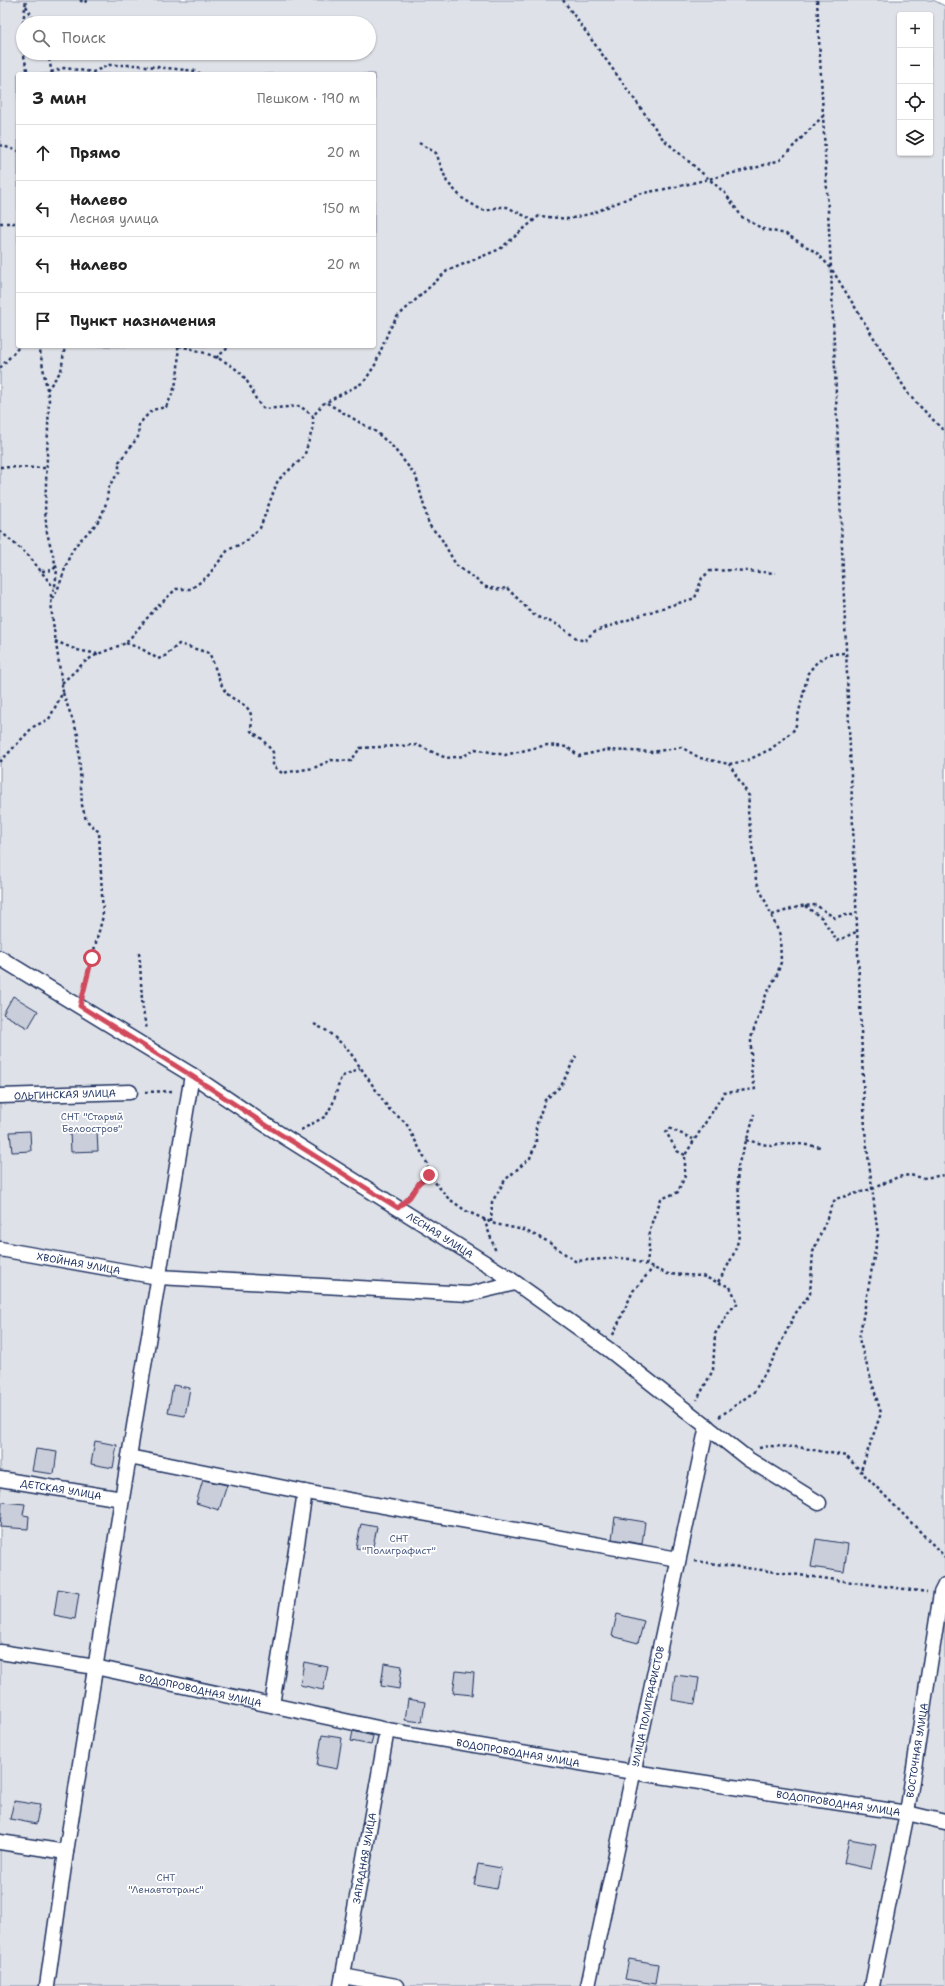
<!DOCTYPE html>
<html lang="ru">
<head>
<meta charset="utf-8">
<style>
	body { margin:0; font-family:"Shantell Sans",sans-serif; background:#f2f2f2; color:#222 }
	.controls { position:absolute; right:12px; top:12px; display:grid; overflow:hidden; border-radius:4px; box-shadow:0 1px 3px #0004 }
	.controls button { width:36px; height:36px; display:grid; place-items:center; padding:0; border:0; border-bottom:1px solid #e0e0e0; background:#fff; color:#222; font:20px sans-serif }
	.stop { position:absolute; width:12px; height:12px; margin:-9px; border:3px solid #d1495b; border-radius:50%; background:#fff }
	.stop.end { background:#d1495b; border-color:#fff; box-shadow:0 1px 4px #0008 }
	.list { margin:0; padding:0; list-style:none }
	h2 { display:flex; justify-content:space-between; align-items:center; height:52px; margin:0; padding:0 16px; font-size:17px }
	h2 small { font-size:13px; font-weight:400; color:#767676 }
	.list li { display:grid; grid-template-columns:26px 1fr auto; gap:12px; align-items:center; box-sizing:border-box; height:56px; padding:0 16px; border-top:1px solid #e0e0e0 }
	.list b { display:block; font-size:15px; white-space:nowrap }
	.list p { margin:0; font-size:13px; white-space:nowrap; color:#767676 }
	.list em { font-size:13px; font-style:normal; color:#767676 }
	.icon { flex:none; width:22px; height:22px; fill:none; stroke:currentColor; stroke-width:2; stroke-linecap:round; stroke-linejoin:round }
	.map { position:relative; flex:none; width:945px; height:1986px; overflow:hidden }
	.search { position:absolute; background:#fff; box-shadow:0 1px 3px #0004; left:16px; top:16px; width:360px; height:44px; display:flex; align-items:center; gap:10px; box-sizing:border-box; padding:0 14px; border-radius:22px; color:#767676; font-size:15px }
	.panel { position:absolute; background:#fff; box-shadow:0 1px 3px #0004; left:16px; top:72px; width:360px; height:276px; border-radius:4px }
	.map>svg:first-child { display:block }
	.green { fill:#dee1e7; stroke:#7c88a2; fill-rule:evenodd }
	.building { fill:#caceda; stroke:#1b2f5e }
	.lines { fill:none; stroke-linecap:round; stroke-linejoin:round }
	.minor-casing { stroke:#1b2f5e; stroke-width:17 }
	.path { stroke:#1b2f5e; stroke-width:2.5; stroke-dasharray:3 3; stroke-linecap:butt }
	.minor { stroke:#fff; stroke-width:14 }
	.route { stroke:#d1495b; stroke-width:5 }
	.labels { text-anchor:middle; stroke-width:3.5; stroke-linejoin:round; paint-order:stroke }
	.street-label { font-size:10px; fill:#1b2f5e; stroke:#fff }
	.park-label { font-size:10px; fill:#4c5c80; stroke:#fff }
</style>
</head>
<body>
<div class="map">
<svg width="945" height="1986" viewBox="0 0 945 1986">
	<rect width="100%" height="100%" fill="#fff"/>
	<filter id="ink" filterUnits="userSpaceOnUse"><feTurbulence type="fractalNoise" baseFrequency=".025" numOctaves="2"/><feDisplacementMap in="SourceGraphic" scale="8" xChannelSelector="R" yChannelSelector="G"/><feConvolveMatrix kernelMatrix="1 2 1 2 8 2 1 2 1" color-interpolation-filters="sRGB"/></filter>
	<g filter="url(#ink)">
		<path class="green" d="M0 0H933L945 6V1986H0ZM900 15H930V153H900ZM23 23H369V53H23ZM18 74H374V346H18Z"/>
		<g class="building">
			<polygon points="13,996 38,1011 28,1028 3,1014"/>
			<polygon points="30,1131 31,1151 12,1152 10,1132"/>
			<polygon points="97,1131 98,1151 71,1152 70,1132"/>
			<polygon points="173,1385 190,1388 185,1416 168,1413"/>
			<polygon points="95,1441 117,1445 113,1468 91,1464"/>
			<polygon points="36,1449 57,1452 54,1474 32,1471"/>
			<polygon points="203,1480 227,1485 219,1510 196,1503"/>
			<polygon points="2,1502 25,1504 23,1515 29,1516 28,1529 0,1527"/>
			<polygon points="615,1517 645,1522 642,1544 612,1539"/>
			<polygon points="361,1524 377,1527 372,1551 356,1548"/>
			<polygon points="816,1539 848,1544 844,1572 811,1567"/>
			<polygon points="58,1589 79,1593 75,1619 54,1615"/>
			<polygon points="617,1614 644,1621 638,1643 612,1636"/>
			<polygon points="304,1662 328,1667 323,1690 300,1685"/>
			<polygon points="384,1663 402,1666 399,1689 381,1686"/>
			<polygon points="456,1671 474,1673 472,1695 453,1693"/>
			<polygon points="675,1675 699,1678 695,1704 672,1700"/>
			<polygon points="408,1699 425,1702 422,1722 405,1720"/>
			<polygon points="353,1731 373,1736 371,1745 351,1741"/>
			<polygon points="322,1735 342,1738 337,1769 317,1765"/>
			<polygon points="14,1801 40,1805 36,1824 10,1819"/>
			<polygon points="849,1839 876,1844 871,1869 844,1863"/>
			<polygon points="478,1864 501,1868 497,1889 474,1885"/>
			<polygon points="629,1959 658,1964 655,1984 625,1979"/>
		</g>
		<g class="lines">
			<defs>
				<g id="minor">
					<path id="s1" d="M0 958 192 1075 269 1127 506 1276 608 1349 748 1459 819 1503"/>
					<path id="s2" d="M0 1096 130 1092"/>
					<path id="s3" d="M0 1249 158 1277 469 1294 515 1283"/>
					<polyline points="129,1457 305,1492 678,1559"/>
					<path id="s4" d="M0 1479 122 1499"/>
					<path id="s5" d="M0 1652 95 1667 387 1730 633 1772 907 1813 945 1822"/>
					<polyline points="272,1705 305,1492"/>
					<polyline points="0,1842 66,1852"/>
					<polyline points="343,1976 396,1986"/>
					<polyline points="47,1986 66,1852 122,1499 192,1075"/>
					<path id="s6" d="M341 1986 387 1730"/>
					<path id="s7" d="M588 1986 707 1426"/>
					<path id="s8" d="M872 1986 907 1813 941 1593 945 1585"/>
				</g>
			</defs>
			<use href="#minor" class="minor-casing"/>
			<g class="path">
				<polyline points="80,0 84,3 87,0"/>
				<polyline points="563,0 663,139 725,193 742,217 763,229 786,234 817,253 831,268 909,395 945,432"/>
				<polyline points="817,0 831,268 865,1131 878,1235 859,1339 881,1413 861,1470"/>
				<polyline points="26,6 36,23"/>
				<polyline points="23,23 26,0"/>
				<polyline points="23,26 21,43 28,74"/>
				<polyline points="48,53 52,74"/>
				<polyline points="51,72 64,68 93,72 109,65 136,65 196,71 201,74"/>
				<polyline points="419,143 436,153 447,182 462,198 480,209 486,211 498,207 507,207 533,220"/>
				<polyline points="0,145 18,151"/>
				<polyline points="0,223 18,223"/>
				<path d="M179 346C202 351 236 361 248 383 256 395 252 397 264 409L300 406 313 416"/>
				<polyline points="216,358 230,346"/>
				<polyline points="0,368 20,346"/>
				<polyline points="47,390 61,371 65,346"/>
				<polyline points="327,403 376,432 392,446 416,476 429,525 441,538 456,565 486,587 502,590 506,587 535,616 556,624 578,639 585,641 593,632 656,610 695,598 702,578 710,571 733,570 775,573"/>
				<polyline points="0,467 47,468"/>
				<polyline points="0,531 29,556 54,588"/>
				<polyline points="42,571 53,570 56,566"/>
				<path d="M52 599C63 583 64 564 74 548 85 532 97 529 104 509 111 491 103 490 119 473V462L138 437 139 424 152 410 166 407C178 384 179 372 178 346"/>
				<polyline points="55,641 77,650 98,654"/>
				<path d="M126 643 142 649 158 659 165 656 179 644 209 653C215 665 218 680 225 691 231 701 248 702 251 715 253 720 251 726 251 731L261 738 273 752V766L282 773 314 768 331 760 351 761 360 748 417 745 446 758 464 756 475 749 505 755 547 745 567 747 579 756 606 750 653 752 681 747 700 758 729 764 746 761 771 749 795 729 808 673 817 662 829 654 846 653"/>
				<polyline points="62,683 87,660 98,654 126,643 154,610 176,589 191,589 207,577 228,550 245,542 260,528 278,480 304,457 313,427 313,416 323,404 364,382 375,365 389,330 397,317 447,271 500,249 539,216 569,219 593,213 638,194 676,187 758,167 780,160 823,116"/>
				<polyline points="63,693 78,735 82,805 86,820 99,832 103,916 83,992"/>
				<polyline points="0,762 33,727 49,719 63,692 52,615 51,595 55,586 57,570 47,533 45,512 49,400 39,346"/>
				<polyline points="805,906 822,918 837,941 856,932"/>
				<polyline points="772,915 801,906 816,905 835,918 843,915 856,915"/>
				<path d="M139 953C142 979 140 1005 147 1029"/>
				<polyline points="314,1024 327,1031 347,1048 389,1109 406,1123 427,1163 429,1175 448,1198 466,1211 495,1224 524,1230 547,1241 575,1261 620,1258 631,1259 668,1274 702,1276 730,1287 738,1303 730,1310 715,1334 713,1370 697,1400"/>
				<polyline points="145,1092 174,1091"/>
				<polyline points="301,1130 326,1116 333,1103 341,1077 360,1068"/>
				<polyline points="746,1140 771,1146 792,1143 821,1147"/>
				<polyline points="685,1155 677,1151 666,1132 669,1128 693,1139"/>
				<polyline points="408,1198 419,1183 429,1175"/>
				<polyline points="484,1219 496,1252"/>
				<polyline points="491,1222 492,1202 505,1180 530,1158 536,1143 536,1126 545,1100 561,1086 576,1056"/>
				<path d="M646 1265C650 1251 648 1239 651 1226 653 1217 658 1208 661 1199L678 1192 685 1176V1155L724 1093 755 1089 751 1069V1038L766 995 777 975 781 962 780 935 756 880 748 811 749 796 729 764"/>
				<path d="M718 1282C739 1248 742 1239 739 1198 739 1188 736 1177 738 1167 742 1149 751 1132 754 1114"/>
				<polyline points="613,1335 633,1291 653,1268"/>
				<polyline points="719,1417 754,1392 772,1361 795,1314 810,1294 813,1252 835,1199 872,1189 898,1177 910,1175 923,1178 945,1175"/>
				<polyline points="759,1448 769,1446 798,1447 846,1456 945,1557"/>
				<polyline points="694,1561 927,1592"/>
			</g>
			<use href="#minor" class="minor"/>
		</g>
	</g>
	<g class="lines" filter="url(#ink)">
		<polyline class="route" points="92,958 80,1006 192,1076 269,1127 398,1208 410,1197 419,1183 429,1175"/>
	</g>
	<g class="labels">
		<g class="street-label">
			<text dy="4" stroke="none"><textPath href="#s2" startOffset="65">ОЛЬГИНСКАЯ УЛИЦА</textPath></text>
			<text dy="4" stroke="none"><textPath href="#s1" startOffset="520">ЛЕСНАЯ УЛИЦА</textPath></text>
			<text dy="4" stroke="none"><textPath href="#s3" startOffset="80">ХВОЙНАЯ УЛИЦА</textPath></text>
			<text dy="4" stroke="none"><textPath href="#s4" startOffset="62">ДЕТСКАЯ УЛИЦА</textPath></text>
			<text dy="4" stroke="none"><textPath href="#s5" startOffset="204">ВОДОПРОВОДНАЯ УЛИЦА</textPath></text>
			<text dy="4" stroke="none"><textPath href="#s7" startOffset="286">УЛИЦА ПОЛИГРАФИСТОВ</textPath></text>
			<text dy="4" stroke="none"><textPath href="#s8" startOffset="240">ВОСТОЧНАЯ УЛИЦА</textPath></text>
			<text dy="4" stroke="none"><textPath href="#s5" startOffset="528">ВОДОПРОВОДНАЯ УЛИЦА</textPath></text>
			<text dy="4" stroke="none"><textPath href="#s5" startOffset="852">ВОДОПРОВОДНАЯ УЛИЦА</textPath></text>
			<text dy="4" stroke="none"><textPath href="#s6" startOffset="130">ЗАПАДНАЯ УЛИЦА</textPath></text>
		</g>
		<g class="park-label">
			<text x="92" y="1120">СНТ "Старый<tspan x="92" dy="12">Белоостров"</tspan></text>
			<text x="399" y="1542">СНТ<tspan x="399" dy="12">"Полиграфист"</tspan></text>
			<text x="166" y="1881">СНТ<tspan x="166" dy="12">"Ленавтотранс"</tspan></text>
		</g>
	</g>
</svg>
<div class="controls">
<button>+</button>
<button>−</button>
<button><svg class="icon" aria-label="locate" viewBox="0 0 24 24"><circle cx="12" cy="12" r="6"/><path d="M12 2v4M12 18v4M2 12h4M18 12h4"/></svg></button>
<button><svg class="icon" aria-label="layers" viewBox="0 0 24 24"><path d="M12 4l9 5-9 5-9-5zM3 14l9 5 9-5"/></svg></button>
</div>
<div class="stop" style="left:92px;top:958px"></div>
<div class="stop end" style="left:429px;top:1175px"></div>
<div class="search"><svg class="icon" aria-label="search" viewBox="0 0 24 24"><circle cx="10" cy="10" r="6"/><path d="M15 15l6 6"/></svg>Поиск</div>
<section class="panel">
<h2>3 мин<small>Пешком · 190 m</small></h2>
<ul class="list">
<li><svg class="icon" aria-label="ahead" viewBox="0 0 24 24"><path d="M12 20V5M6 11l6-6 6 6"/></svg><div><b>Прямо</b></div><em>20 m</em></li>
<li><svg class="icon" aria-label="left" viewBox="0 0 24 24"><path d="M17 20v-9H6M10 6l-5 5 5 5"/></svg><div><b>Налево</b><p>Лесная улица</p></div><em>150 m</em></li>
<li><svg class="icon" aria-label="left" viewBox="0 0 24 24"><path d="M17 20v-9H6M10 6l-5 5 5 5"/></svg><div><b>Налево</b></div><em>20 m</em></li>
<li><svg class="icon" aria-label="arrive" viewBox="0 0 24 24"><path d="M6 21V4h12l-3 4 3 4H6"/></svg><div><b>Пункт назначения</b></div></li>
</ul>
</section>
</div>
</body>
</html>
